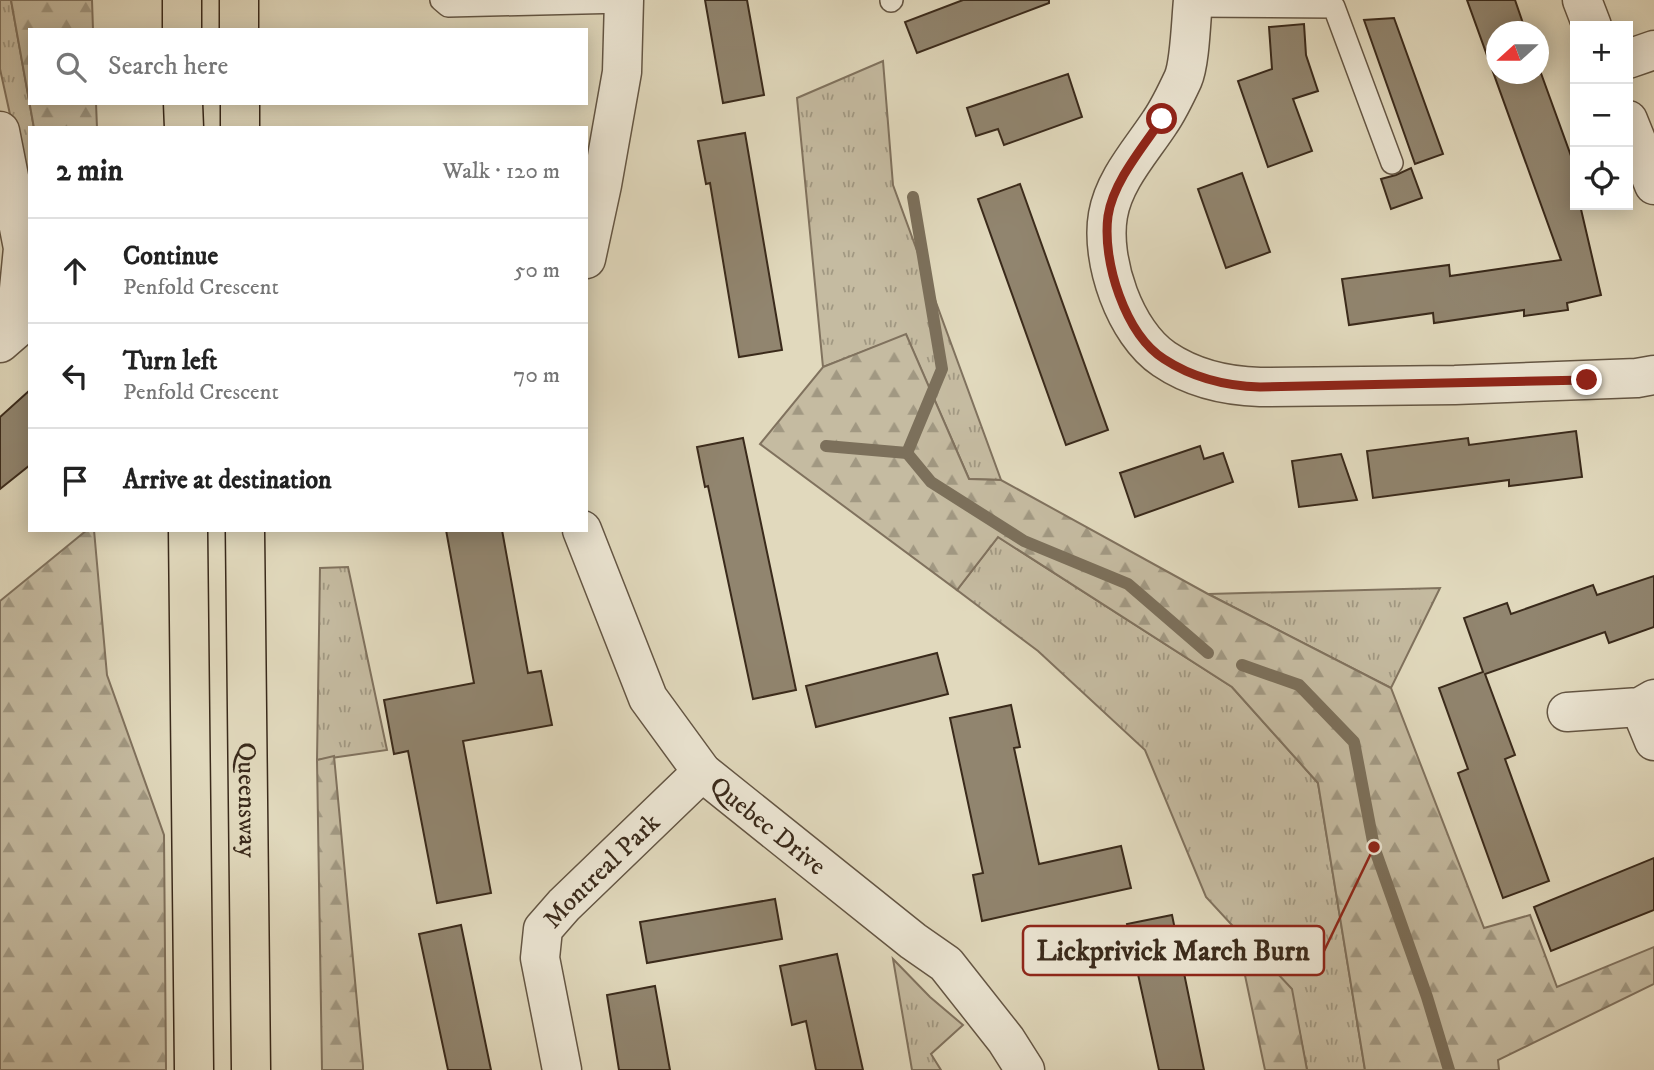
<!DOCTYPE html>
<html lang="en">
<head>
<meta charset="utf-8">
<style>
	body { margin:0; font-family:"IM FELL DW Pica",serif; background:#f2f2f2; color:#222 }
	.controls { position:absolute; right:21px; top:21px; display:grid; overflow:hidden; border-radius:0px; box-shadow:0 4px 18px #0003 }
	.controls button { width:63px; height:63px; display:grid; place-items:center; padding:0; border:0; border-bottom:2px solid #e0e0e0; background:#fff; color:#222; font:35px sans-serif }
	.compass { position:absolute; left:1486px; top:21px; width:63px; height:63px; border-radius:50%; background:#fff; box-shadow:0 4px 18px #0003; rotate:249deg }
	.stop { position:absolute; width:21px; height:21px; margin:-16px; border:5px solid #8f2418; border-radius:50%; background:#fff }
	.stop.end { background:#8f2418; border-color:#fff; box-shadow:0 2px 7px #0008 }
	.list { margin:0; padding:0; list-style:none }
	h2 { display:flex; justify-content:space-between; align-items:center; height:91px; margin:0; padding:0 28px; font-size:30px }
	h2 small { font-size:23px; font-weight:400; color:#767676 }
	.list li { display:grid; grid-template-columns:46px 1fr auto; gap:21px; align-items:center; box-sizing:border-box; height:105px; padding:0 28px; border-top:2px solid #e0e0e0 }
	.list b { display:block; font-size:26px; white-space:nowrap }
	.list p { margin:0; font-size:23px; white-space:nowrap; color:#767676 }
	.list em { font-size:23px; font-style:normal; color:#767676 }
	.icon { flex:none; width:38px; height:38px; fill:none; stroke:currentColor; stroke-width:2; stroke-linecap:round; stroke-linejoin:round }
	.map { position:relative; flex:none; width:1654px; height:1070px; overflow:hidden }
	.search { position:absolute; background:#fff; box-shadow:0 4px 18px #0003; left:28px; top:28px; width:560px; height:77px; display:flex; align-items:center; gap:18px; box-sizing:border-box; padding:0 24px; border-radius:0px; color:#767676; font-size:26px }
	.panel { position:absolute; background:#fff; box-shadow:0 4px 18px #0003; left:28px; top:126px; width:560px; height:406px; border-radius:0px }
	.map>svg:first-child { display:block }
	.grass { fill:url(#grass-tufts); stroke:#80725e; stroke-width:2 }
	.forest { fill:url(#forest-firs); stroke:#80725e; stroke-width:2 }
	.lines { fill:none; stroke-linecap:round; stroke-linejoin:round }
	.stream { stroke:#7c705b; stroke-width:12 }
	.building { fill:#91856f; stroke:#3a2a1b; stroke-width:2 }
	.service-casing { stroke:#645644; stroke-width:24 }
	.minor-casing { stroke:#645644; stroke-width:41 }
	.trunk-casing { stroke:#3a2a1b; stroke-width:41 }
	.service { stroke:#ece6d4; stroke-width:21 }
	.minor { stroke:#ece6d4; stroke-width:38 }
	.trunk { stroke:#e1d9bd; stroke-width:38 }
	.route { stroke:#8f2418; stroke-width:9 }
	.labels { text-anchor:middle; stroke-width:7; stroke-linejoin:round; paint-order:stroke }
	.street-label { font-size:26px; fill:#3a2a1b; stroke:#ece6d4 }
	.leader { fill:none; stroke:#8f2418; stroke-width:2.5 }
	.callout-dot { fill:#8f2418; stroke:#ece6d4; stroke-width:2.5 }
	.callout { fill:#ece6d4; stroke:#8f2418; stroke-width:2.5 }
	.callout-label { font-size:28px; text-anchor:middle; font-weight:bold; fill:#3a2a1b }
</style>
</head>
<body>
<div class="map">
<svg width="1654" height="1070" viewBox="0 0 1654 1070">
	<defs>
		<pattern id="grass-tufts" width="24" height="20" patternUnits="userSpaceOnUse" patternTransform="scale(1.75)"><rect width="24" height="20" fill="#c5bba1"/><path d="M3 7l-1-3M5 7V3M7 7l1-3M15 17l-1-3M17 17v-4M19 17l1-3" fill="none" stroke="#a19882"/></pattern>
		<pattern id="forest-firs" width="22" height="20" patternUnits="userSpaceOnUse" patternTransform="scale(1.75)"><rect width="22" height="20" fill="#c5bba1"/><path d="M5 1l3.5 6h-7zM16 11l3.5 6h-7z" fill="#a19882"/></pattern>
	</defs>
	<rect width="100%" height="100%" fill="#e1d9bd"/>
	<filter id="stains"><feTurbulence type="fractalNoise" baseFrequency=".00286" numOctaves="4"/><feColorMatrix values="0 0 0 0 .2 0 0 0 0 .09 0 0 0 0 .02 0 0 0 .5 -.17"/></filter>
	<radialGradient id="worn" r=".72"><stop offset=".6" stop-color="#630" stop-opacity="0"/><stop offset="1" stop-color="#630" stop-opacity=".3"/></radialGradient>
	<g class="grass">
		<polygon points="0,0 11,0 34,128 30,128 30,205 0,69"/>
		<polygon points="883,61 893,185 1001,480 969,479 906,335 823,367 797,98"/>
		<polygon points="998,537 1232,687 1318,783 1365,1070 1307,1070 1291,989 1206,897 1145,750 1038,651 957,590"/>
		<polygon points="348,567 387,750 317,760 320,568"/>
		<polygon points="1440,588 1391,688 1208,594"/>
		<polygon points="893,959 930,997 963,1025 931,1054 941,1070 912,1070"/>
	</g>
	<g class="forest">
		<polygon points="11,0 92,0 93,30 30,30 30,103 96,103 97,128 34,128"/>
		<polygon points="906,334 969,479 1001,480 1208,594 1391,688 1484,928 1530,915 1557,987 1654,947 1654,984 1498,1060 1499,1070 1365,1070 1318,783 1232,687 998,537 957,590 760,444 823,367"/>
		<polygon points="87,530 94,530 107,675 164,835 166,1070 0,1070 0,601"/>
		<polygon points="334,756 363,1066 363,1070 322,1070 317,760"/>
		<polygon points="1235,928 1292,989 1307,1070 1265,1070"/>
	</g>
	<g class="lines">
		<g class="stream">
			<polyline points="913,197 942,369 907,453 931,482 1024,541 1128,584 1208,653"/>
			<polyline points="826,446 907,453"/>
			<polyline points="1242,665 1299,685 1354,742 1374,847 1427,997 1449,1070"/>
		</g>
	</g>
	<g class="building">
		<polygon points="705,0 747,0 764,95 723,103"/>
		<polygon points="963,0 1049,0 1049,3 917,53 905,22"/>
		<polygon points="1467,0 1515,0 1526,32 1496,32 1496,74 1538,74 1538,65 1575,167 1575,205 1580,205 1601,295 1567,303 1568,310 1524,316 1524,310 1434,323 1433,313 1349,325 1342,279 1449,265 1450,276 1561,260"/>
		<polygon points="1394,18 1443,154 1415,164 1364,20"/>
		<polygon points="1304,24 1306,55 1318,91 1293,99 1312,151 1268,167 1238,81 1272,69 1269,27"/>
		<polygon points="1068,74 1082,117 1004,145 998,129 976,136 967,108"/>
		<polygon points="745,133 782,350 739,357 710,183 706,184 698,141"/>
		<polygon points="1411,168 1422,198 1391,209 1381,179 1396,175"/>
		<polygon points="1242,173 1270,252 1226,268 1198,189"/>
		<polygon points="1020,184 1108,430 1066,445 978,199"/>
		<polygon points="30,390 30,465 0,489 0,417"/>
		<polygon points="1576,431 1582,477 1509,486 1509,480 1373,498 1367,451 1468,438 1469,445"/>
		<polygon points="743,438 796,690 753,699 708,486 705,487 697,447"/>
		<polygon points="1200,446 1204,459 1223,453 1233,482 1135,517 1120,473"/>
		<polygon points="1341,454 1357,500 1299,507 1292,461"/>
		<polygon points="446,530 502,530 528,673 541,671 552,725 463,741 491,893 437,903 408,751 394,754 384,700 474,683"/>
		<polygon points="1654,576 1654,627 1609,643 1605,632 1485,674 1515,755 1505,759 1549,881 1503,898 1458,773 1468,769 1439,688 1483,672 1464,618 1507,603 1511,614 1593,585 1597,595"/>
		<polygon points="937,653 948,694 816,727 806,686"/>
		<polygon points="1011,705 1020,747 1014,748 1039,864 1121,846 1131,888 982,921 973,875 983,873 950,718"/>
		<polygon points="1654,858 1654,910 1551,951 1534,907"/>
		<polygon points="775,899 782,939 647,963 640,922"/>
		<polygon points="1172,915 1204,1070 1159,1070 1127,924"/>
		<polygon points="461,925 491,1070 448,1070 419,934"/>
		<polygon points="837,954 863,1070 816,1070 806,1021 792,1025 780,966"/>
		<polygon points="655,986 670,1070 619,1070 607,995"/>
	</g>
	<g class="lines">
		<defs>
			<g id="service">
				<polyline points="441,0 448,6 624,2"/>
				<polyline points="891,1 892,0"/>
				<polyline points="1193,6 1334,7 1392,163"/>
			</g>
			<g id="minor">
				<path d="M1193 0C1191 20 1190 63 1183 79 1176 94 1169 109 1160 122 1141 151 1114 180 1108 215 1100 260 1125 333 1164 359 1192 378 1227 386 1260 387L1455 385 1637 378 1654 375"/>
				<polyline points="1582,0 1592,26"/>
				<polyline points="1628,59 1654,50"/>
				<polyline points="1628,120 1654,185"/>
				<polyline points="0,131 23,248 15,330 0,343"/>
				<polyline points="586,259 602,185 622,72 624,0"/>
				<path id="s1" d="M582 530 648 698 702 772 913 941 946 964 1006 1040 1025 1070"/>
				<polyline points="1640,707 1654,741"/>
				<polyline points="1567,712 1640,707 1654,699"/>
				<path id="s2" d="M562 1070 540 958 543 929 564 905 702 772"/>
			</g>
			<g id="trunk">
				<polyline points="182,0 182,30"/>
				<polyline points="239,0 239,30"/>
				<polyline points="183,103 184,128"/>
				<polyline points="240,103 240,128"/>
				<polyline points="188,530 194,1070"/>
				<path id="s3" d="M245 530 251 1070"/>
			</g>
		</defs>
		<use href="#service" class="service-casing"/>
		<use href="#minor" class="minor-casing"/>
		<use href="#trunk" class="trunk-casing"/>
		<use href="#service" class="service"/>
		<use href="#minor" class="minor"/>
		<use href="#trunk" class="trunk"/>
	</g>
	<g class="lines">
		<path class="route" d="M1162 119C1143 147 1113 182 1108 216 1102 261 1125 334 1164 359 1193 378 1226 386 1260 387L1587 380"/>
	</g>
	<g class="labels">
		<g class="street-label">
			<text dy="9" stroke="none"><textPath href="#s3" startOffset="270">Queensway</textPath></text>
			<text dy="9" stroke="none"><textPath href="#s1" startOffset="357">Quebec Drive</textPath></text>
			<text dy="9" stroke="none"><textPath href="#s2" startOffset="226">Montreal Park</textPath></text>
		</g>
	</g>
	<path class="leader" d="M1374 847L1324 951"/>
	<circle class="callout-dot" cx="1374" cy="847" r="7"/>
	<rect class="callout" x="1023" y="926" width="301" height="49" rx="7"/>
	<g class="callout-label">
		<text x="1173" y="960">Lickprivick March Burn</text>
	</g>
	<rect width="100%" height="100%" filter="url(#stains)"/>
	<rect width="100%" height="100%" fill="url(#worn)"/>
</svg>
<div class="controls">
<button>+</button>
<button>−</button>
<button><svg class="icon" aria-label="locate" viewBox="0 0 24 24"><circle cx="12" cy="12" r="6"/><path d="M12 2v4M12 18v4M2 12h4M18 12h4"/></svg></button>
</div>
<svg class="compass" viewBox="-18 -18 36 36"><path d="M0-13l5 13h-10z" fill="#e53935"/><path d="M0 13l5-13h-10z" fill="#767676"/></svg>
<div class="stop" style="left:1162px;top:119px"></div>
<div class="stop end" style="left:1587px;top:380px"></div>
<div class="search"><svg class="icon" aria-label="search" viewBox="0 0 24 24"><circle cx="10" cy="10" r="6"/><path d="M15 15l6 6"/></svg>Search here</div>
<section class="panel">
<h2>2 min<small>Walk · 120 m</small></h2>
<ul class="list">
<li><svg class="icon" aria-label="ahead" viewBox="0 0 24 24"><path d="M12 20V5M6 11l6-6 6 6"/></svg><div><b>Continue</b><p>Penfold Crescent</p></div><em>50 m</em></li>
<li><svg class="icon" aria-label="left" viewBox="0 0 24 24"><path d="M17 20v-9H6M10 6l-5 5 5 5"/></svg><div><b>Turn left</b><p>Penfold Crescent</p></div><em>70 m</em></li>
<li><svg class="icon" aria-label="arrive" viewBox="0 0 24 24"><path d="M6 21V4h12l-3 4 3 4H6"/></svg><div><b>Arrive at destination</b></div></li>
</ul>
</section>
</div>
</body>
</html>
